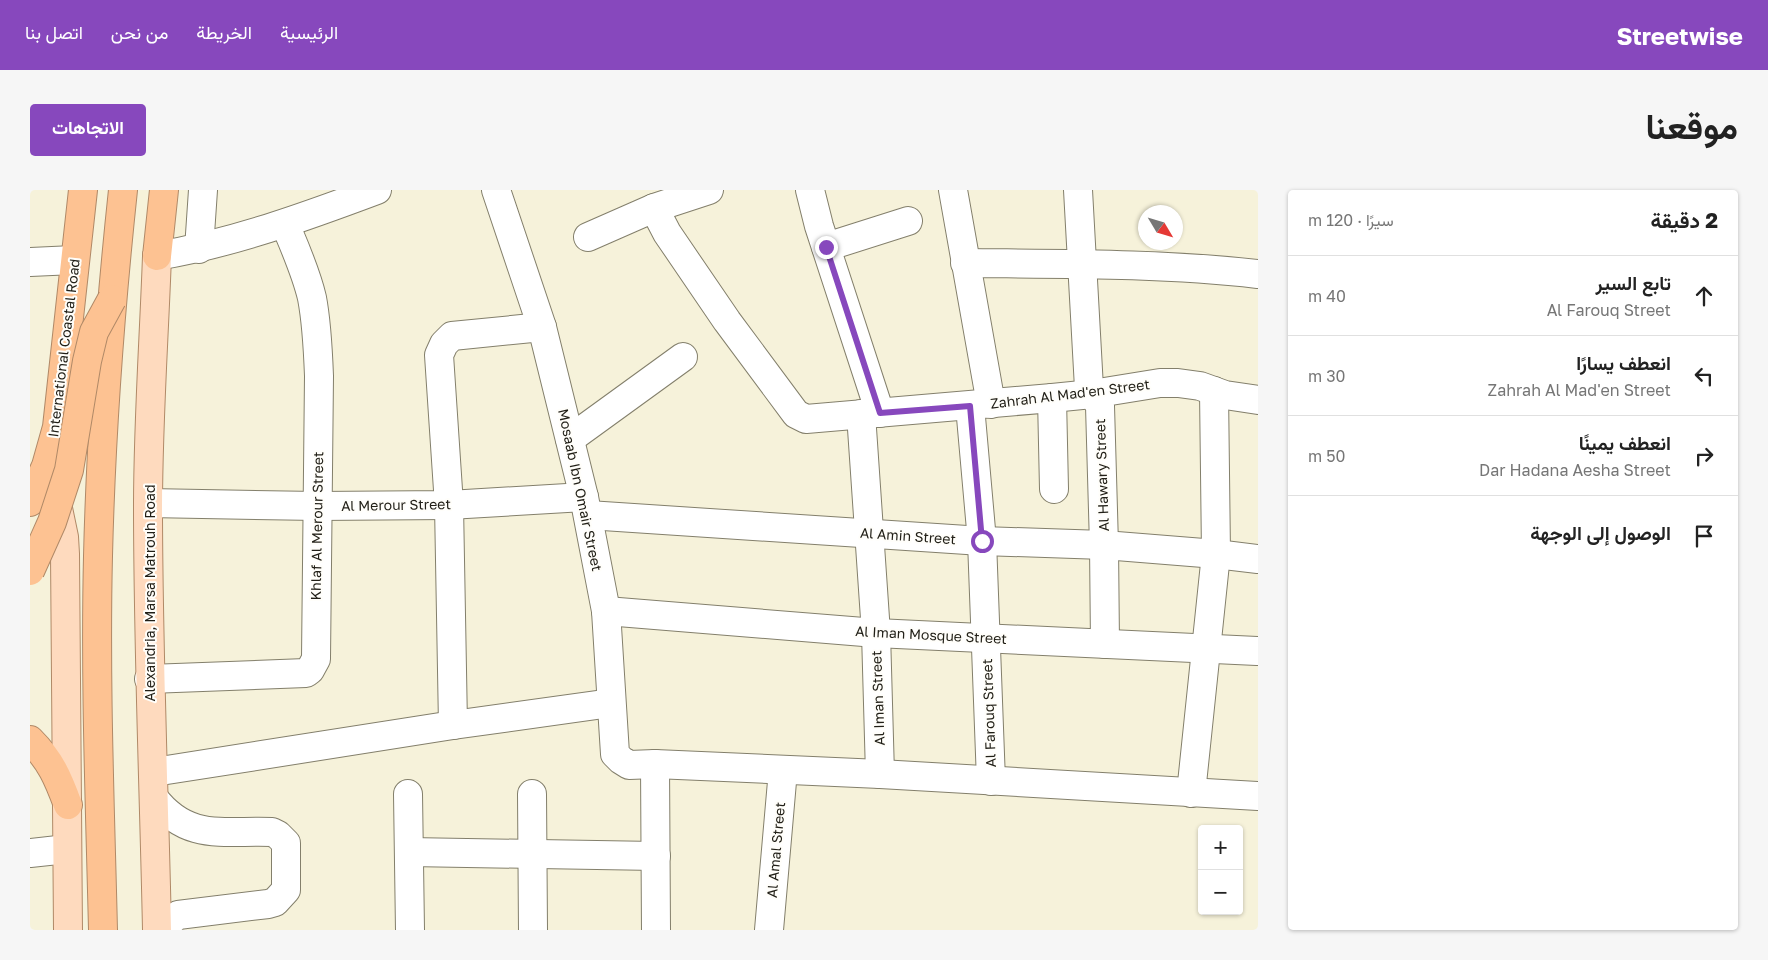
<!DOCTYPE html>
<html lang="ar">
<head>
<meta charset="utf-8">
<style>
	body { margin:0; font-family:"Golos Text",Vazirmatn,sans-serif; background:#f6f6f6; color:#222; direction:rtl }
	.controls { position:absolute; right:15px; bottom:15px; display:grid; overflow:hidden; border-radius:5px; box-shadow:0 1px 4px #0004 }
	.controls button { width:45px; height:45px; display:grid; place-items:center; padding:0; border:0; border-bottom:1px solid #e0e0e0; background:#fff; color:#222; font:25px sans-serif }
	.compass { position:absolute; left:1108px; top:15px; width:45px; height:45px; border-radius:50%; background:#fff; box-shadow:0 1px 4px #0004; rotate:128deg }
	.stop { position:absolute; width:15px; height:15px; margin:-11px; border:4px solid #8748bd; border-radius:50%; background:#fff }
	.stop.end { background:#8748bd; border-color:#fff; box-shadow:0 1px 5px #0008 }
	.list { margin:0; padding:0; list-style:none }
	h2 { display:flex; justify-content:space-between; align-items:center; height:65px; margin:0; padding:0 20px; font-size:21px }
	h2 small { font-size:16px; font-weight:400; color:#767676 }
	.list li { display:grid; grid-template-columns:32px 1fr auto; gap:15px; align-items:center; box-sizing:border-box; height:80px; padding:0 20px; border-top:1px solid #e0e0e0 }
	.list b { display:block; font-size:19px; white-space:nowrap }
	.list p { margin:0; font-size:16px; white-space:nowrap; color:#767676 }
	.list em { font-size:16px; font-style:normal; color:#767676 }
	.icon { flex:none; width:28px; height:28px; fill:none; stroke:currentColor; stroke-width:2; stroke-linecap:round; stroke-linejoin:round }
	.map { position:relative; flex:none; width:1228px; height:740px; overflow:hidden; direction:ltr; border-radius:5px }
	header { display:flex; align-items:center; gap:30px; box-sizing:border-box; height:70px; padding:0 25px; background:#8748bd; color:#fff }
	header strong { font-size:24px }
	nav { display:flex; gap:28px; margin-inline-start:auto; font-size:18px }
	.intro { display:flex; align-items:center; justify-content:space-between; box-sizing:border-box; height:120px; padding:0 30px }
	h1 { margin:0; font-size:35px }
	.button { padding:12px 22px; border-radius:5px; background:#8748bd; color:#fff; font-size:18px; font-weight:700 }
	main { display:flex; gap:30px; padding:0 30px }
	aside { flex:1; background:#fff; border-radius:5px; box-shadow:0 1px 4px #0004 }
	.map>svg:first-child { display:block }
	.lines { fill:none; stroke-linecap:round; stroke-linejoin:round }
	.minor-casing { stroke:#837f6b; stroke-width:30 }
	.major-casing { stroke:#b08967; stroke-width:30 }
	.highway-casing { stroke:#b08967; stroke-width:30 }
	.minor { stroke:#fff; stroke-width:28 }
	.major { stroke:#fedabe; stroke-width:28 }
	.highway { stroke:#fdc292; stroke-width:28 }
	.highway-bridge-casing { stroke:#b08967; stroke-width:30; stroke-linecap:butt }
	.highway-bridge { stroke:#fdc292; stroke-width:28 }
	.route { stroke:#8748bd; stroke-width:6 }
	.labels { text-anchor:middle; stroke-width:4; stroke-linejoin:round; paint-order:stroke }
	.street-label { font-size:14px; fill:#211f17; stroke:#fffefa }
</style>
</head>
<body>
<header>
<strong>Streetwise</strong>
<nav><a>الرئيسية</a><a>الخريطة</a><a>من نحن</a><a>اتصل بنا</a></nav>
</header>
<div class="intro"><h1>موقعنا</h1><a class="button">الاتجاهات</a></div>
<main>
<aside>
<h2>2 دقيقة<small>سيرًا · 120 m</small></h2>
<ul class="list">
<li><svg class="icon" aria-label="ahead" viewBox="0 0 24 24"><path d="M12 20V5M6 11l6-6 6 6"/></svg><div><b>تابع السير</b><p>Al Farouq Street</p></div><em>40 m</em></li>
<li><svg class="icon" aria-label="left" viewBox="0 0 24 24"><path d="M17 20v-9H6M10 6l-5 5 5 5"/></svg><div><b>انعطف يسارًا</b><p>Zahrah Al Mad'en Street</p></div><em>30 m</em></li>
<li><svg class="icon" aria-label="right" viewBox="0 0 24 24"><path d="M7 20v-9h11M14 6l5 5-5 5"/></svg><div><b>انعطف يمينًا</b><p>Dar Hadana Aesha Street</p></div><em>50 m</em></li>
<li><svg class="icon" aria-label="arrive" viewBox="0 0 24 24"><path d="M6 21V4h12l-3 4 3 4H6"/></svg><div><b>الوصول إلى الوجهة</b></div></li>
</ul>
</aside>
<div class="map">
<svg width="1228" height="740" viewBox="0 0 1228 740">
	<rect width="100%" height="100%" fill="#f6f2da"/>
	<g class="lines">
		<defs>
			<g id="minor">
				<polyline points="466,0 512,137 554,307 576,421 585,564 591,570 599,575 625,574 850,584 1228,606"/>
				<polyline points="780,0 789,36 850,223"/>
				<polyline points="923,0 961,214"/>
				<polyline points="1048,0 1059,198 1070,216 1074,355 1075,454"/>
				<polyline points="624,18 637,43 697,131 766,224 776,229 1022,208 1062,204 1130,193 1148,193 1170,196 1195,205 1228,210"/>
				<polyline points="558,47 624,18 679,0"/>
				<polyline points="796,57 878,31"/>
				<polyline points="169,59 173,0"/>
				<path d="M127 66C203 53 275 27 347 0"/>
				<polyline points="0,72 44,70"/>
				<path d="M935 73C1032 74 1131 73 1228 84"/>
				<polyline points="1022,208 1024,299"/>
				<polyline points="940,216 952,351 961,591"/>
				<polyline points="831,224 846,443 850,584"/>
				<polyline points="540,249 653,167"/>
				<polyline points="118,313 287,316 419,315 554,307"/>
				<polyline points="558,325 952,351 1074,355 1186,364 1228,369"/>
				<polyline points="576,421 846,443 1227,461"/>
				<path d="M119 489 276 483 280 480 286 469 289 186C288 160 287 134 282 108 276 82 265 58 255 34"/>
				<polyline points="423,535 419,315 409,165 414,154 422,146 512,137"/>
				<polyline points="625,574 626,740"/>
				<polyline points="124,582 423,535 581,513"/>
				<polyline points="1161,603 1186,364 1184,201"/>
				<polyline points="378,604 380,740"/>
				<polyline points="502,604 503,740"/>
				<path d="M124 608C158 652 194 640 242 642L248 645 256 653V700L245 712 238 714 148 725 139 732 132 740"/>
				<polyline points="379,662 626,666"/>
				<polyline points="0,663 37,659"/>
				<polyline points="739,740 753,580"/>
			</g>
			<g id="major">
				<polyline points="25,304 34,347 35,364 38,740"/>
				<path d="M127 740C124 599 118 457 118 316 118 233 124 149 127 66"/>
			</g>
			<g id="highway">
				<polyline points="127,66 134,0"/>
				<polyline points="0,312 16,276 27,237 53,0"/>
				<path d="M0 550C21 571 28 588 38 615"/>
				<path d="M73 740C70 615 65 491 68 366 71 243 80 122 93 0"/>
			</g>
		</defs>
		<use href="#minor" class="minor-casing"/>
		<use href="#major" class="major-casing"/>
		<use href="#highway" class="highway-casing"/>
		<use href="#minor" class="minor"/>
		<use href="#major" class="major"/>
		<use href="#highway" class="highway"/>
		<defs>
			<polyline id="highway-bridge" points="0,381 22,332 39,280 57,171 64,142 82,109"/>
		</defs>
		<use href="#highway-bridge" class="highway-bridge-casing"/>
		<use href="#highway-bridge" class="highway-bridge"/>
	</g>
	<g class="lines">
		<polyline class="route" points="796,57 850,223 940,216 952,351"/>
	</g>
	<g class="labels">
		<g class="street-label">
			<text transform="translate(34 158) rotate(-83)" y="5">International Coastal Road</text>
			<text transform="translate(1040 204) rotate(-7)" y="5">Zahrah Al Mad'en Street</text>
			<text transform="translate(1072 285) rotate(-92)" y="5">Al Hawary Street</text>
			<text transform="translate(550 300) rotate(78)" y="5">Mosaab Ibn Omair Street</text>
			<text transform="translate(366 315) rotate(-1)" y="5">Al Merour Street</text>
			<text transform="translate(287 336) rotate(-89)" y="5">Khlaf Al Merour Street</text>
			<text transform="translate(878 346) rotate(4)" y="5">Al Amin Street</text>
			<text transform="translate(120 403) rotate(-90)" y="5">Alexandria, Marsa Matrouh Road</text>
			<text transform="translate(901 445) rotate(3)" y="5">Al Iman Mosque Street</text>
			<text transform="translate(848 508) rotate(-92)" y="5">Al Iman Street</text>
			<text transform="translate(959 523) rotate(-92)" y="5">Al Farouq Street</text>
			<text transform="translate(746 660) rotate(-85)" y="5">Al Amal Street</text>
		</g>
	</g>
</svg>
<div class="controls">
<button>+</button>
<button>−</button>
</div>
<svg class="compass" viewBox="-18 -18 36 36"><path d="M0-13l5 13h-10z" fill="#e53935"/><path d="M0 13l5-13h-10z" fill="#767676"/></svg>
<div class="stop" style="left:952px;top:351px"></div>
<div class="stop end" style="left:796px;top:57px"></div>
</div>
</main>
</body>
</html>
